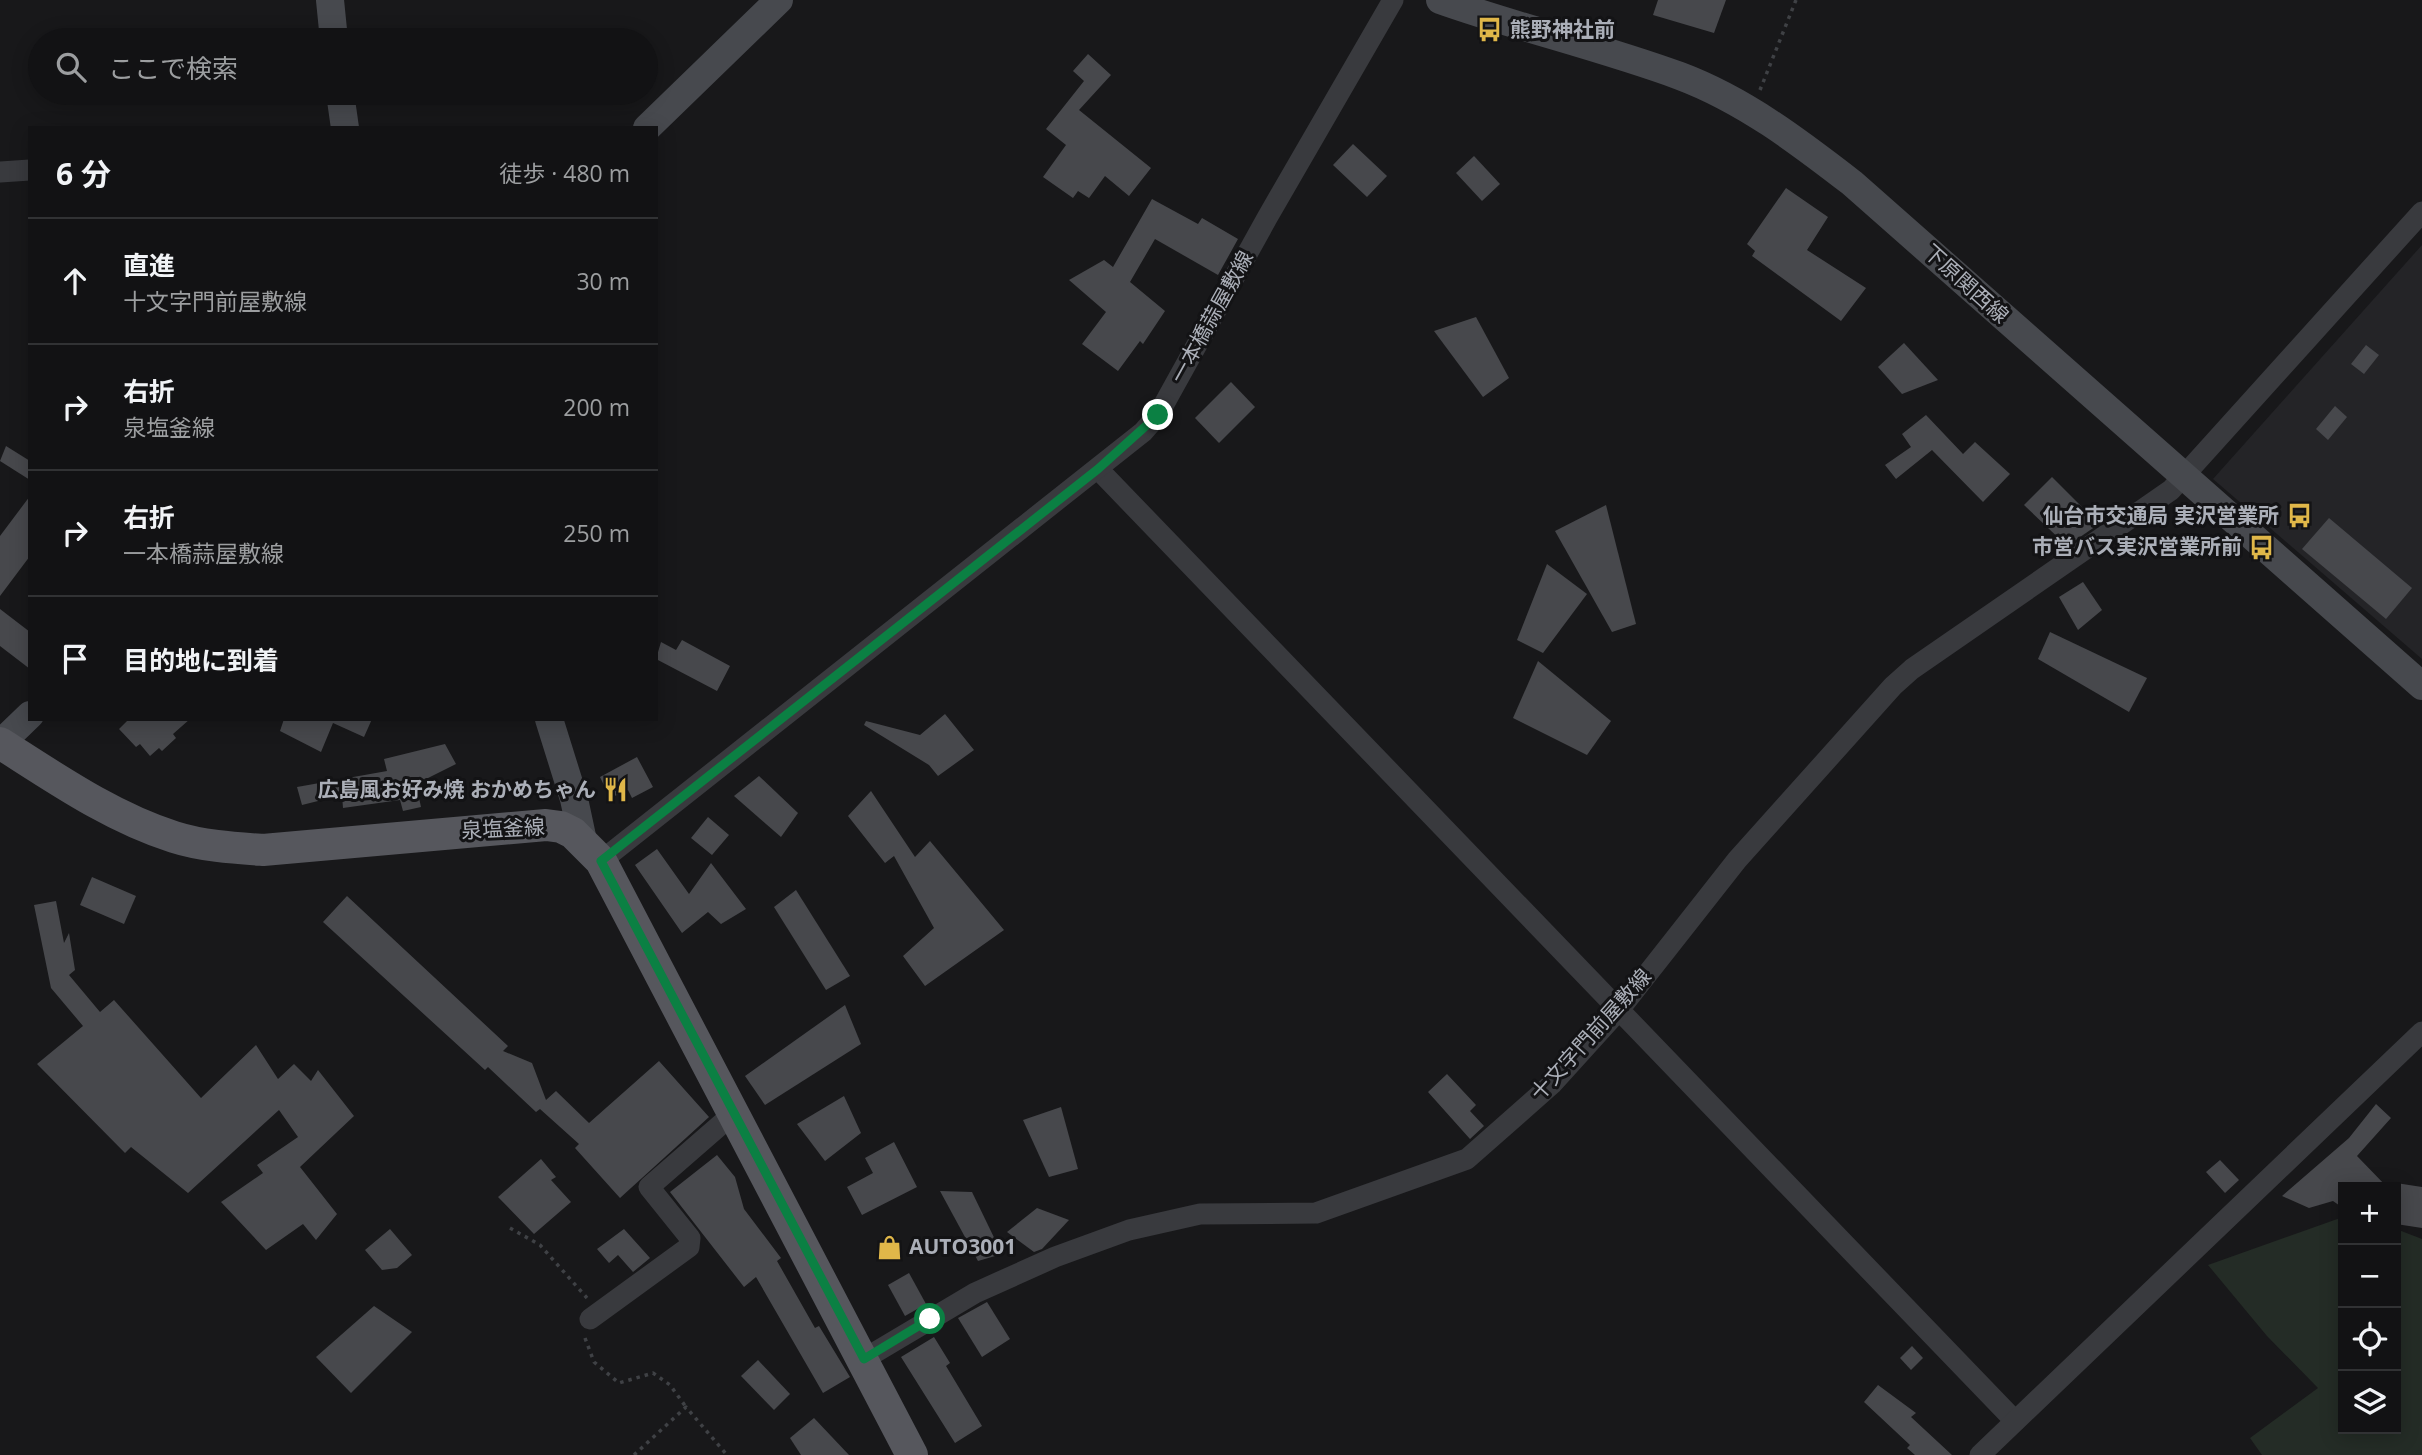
<!DOCTYPE html>
<html lang="ja">
<head>
<meta charset="utf-8">
<style>
	body { margin:0; font-family:"Open Sans","Noto Sans JP",sans-serif; background:#1b1b1d; color:#f1f3f6 }
	.controls { position:absolute; right:21px; bottom:21px; display:grid; overflow:hidden; border-radius:0px; box-shadow:0 4px 18px #0003 }
	.controls button { width:63px; height:63px; display:grid; place-items:center; padding:0; border:0; border-bottom:2px solid #313234; background:#121214; color:#f1f3f6; font:35px sans-serif }
	.stop { position:absolute; width:21px; height:21px; margin:-16px; border:5px solid #0b8043; border-radius:50%; background:#fff }
	.stop.end { background:#0b8043; border-color:#fff; box-shadow:0 2px 7px #0008 }
	.list { margin:0; padding:0; list-style:none }
	h2 { display:flex; justify-content:space-between; align-items:center; height:91px; margin:0; padding:0 28px; font-size:30px }
	h2 small { font-size:23px; font-weight:400; color:#9c9ea0 }
	.list li { display:grid; grid-template-columns:46px 1fr auto; gap:21px; align-items:center; box-sizing:border-box; height:126px; padding:0 28px; border-top:2px solid #313234 }
	.list b { display:block; font-size:26px; white-space:nowrap }
	.list p { margin:0; font-size:23px; white-space:nowrap; color:#9c9ea0 }
	.list em { font-size:23px; font-style:normal; color:#9c9ea0 }
	.icon { flex:none; width:38px; height:38px; fill:none; stroke:currentColor; stroke-width:2; stroke-linecap:round; stroke-linejoin:round }
	.map { position:relative; flex:none; width:2422px; height:1455px; overflow:hidden }
	.search { position:absolute; background:#121214; box-shadow:0 4px 18px #0003; left:28px; top:28px; width:630px; height:77px; display:flex; align-items:center; gap:18px; box-sizing:border-box; padding:0 24px; border-radius:38px; color:#9c9ea0; font-size:26px }
	.panel { position:absolute; background:#121214; box-shadow:0 4px 18px #0003; left:28px; top:126px; width:630px; height:595px; border-radius:0px }
	.map>svg:first-child { display:block }
	.built { fill:#242427 }
	.green { fill:#242c26 }
	.building { fill:#47484c }
	.lines { fill:none; stroke-linecap:round; stroke-linejoin:round }
	.path { stroke:#3f4145; stroke-width:3.5; stroke-dasharray:3.5 5; stroke-linecap:butt }
	.street { stroke:#393a3e; stroke-width:21 }
	.secondary { stroke:#47494e; stroke-width:28 }
	.primary { stroke:#56575d; stroke-width:32 }
	.route { stroke:#0b8043; stroke-width:9 }
	.labels { text-anchor:middle; stroke-width:6; stroke-linejoin:round; paint-order:stroke }
	.poi-label { font-size:21px; font-weight:bold; fill:#abafb8; stroke:#131315; text-anchor:end }
	.street-label { font-size:21px; fill:#abafb8; stroke:#131315 }
</style>
</head>
<body>
<div class="map">
<svg width="2422" height="1455" viewBox="0 0 2422 1455">
	<rect width="100%" height="100%" fill="#18181a"/>
	<polygon class="built" points="2422,245 2422,659 2213,479"/>
	<polygon class="green" points="2343,1217 2343,1429 2396,1429 2396,1229 2422,1239 2422,1455 2262,1455 2250,1438 2318,1388 2267,1336 2208,1265"/>
	<g class="building">
		<polygon points="1658,0 1726,0 1714,33 1653,15"/>
		<polygon points="1088,54 1111,75 1079,110 1151,168 1129,196 1105,176 1089,198 1078,191 1073,198 1043,177 1066,145 1046,129 1084,81 1073,71"/>
		<polygon points="1353,144 1387,176 1367,197 1333,165"/>
		<polygon points="1474,156 1500,184 1482,201 1456,173"/>
		<polygon points="1786,188 1828,217 1807,250 1866,288 1841,321 1752,256 1755,251 1747,244"/>
		<polygon points="1152,199 1198,224 1202,218 1238,239 1218,275 1155,239 1130,282 1165,311 1143,344 1140,341 1118,371 1082,344 1106,312 1069,280 1104,260 1113,267"/>
		<polygon points="1476,317 1509,378 1483,397 1434,331"/>
		<polygon points="1904,343 1938,380 1902,394 1878,367"/>
		<polygon points="2366,345 2379,355 2364,374 2351,364"/>
		<polygon points="1231,382 1255,407 1219,443 1195,418"/>
		<polygon points="2335,406 2347,417 2328,440 2316,429"/>
		<polygon points="1926,415 1963,454 1975,442 2010,474 1983,502 1932,450 1896,479 1885,465 1911,447 1902,434"/>
		<polygon points="6,446 30,461 30,480 0,461"/>
		<polygon points="2052,477 2099,524 2067,546 2024,505"/>
		<polygon points="30,496 30,556 0,596 0,536"/>
		<polygon points="1606,505 1636,624 1612,632 1555,531"/>
		<polygon points="2329,518 2412,588 2386,619 2302,549"/>
		<polygon points="1547,564 1587,594 1543,653 1517,640"/>
		<polygon points="2083,582 2102,610 2078,630 2059,597"/>
		<polygon points="0,609 30,632 30,669 0,646"/>
		<polygon points="2050,632 2147,678 2129,712 2038,659"/>
		<polygon points="682,640 730,666 717,691 656,659 661,642 676,650"/>
		<polygon points="1538,661 1611,721 1587,755 1513,718"/>
		<polygon points="945,714 974,750 938,776 929,765 864,725 866,721 920,735"/>
		<polygon points="129,719 190,719 173,734 176,738 162,751 159,748 150,756 140,744 136,747 119,729"/>
		<polygon points="284,719 372,719 364,737 333,723 321,752 280,731"/>
		<polygon points="445,744 456,764 416,784 421,807 403,811 400,800 343,808 342,795 302,805 297,787 387,771 384,759"/>
		<polygon points="637,757 653,787 632,798 628,790 610,798 600,777"/>
		<polygon points="759,776 798,813 781,837 734,796"/>
		<polygon points="871,791 915,857 930,841 1004,930 925,986 903,956 934,928 894,856 885,863 848,816"/>
		<polygon points="708,817 729,835 712,855 691,838"/>
		<polygon points="657,849 689,894 711,863 746,909 721,924 708,912 682,933 635,865"/>
		<polygon points="92,877 136,896 124,924 80,905"/>
		<polygon points="796,890 850,976 826,990 774,907"/>
		<polygon points="347,896 508,1046 503,1051 532,1063 546,1100 556,1091 589,1123 659,1061 709,1117 620,1198 575,1148 579,1144 540,1109 536,1112 488,1067 485,1070 323,922"/>
		<polygon points="56,901 64,943 69,933 75,970 69,975 100,1012 114,1000 201,1098 256,1045 278,1079 294,1064 311,1081 318,1070 354,1116 300,1167 337,1214 316,1240 303,1224 266,1250 221,1202 263,1173 257,1165 298,1137 279,1110 188,1193 131,1147 125,1153 37,1064 83,1026 51,988 34,905"/>
		<polygon points="845,1005 861,1044 765,1105 745,1076"/>
		<polygon points="1447,1074 1476,1105 1470,1111 1484,1126 1470,1139 1428,1092"/>
		<polygon points="844,1096 861,1133 825,1161 797,1124"/>
		<polygon points="2376,1104 2391,1118 2357,1156 2387,1187 2343,1187 2343,1208 2333,1201 2309,1208 2282,1196 2349,1138"/>
		<polygon points="1061,1107 1078,1169 1049,1177 1023,1120"/>
		<polygon points="894,1142 917,1187 862,1215 847,1187 873,1173 865,1158"/>
		<polygon points="717,1155 735,1177 744,1209 781,1258 777,1261 815,1328 819,1326 850,1377 823,1393 756,1277 744,1287 670,1192"/>
		<polygon points="541,1159 556,1177 551,1180 571,1202 534,1234 498,1197"/>
		<polygon points="2220,1160 2239,1180 2225,1193 2206,1172"/>
		<polygon points="2396,1183 2422,1187 2422,1228 2396,1224"/>
		<polygon points="940,1191 972,1192 1002,1254 978,1261"/>
		<polygon points="1037,1208 1069,1220 1042,1249 1034,1252 1007,1232"/>
		<polygon points="390,1229 412,1255 397,1268 382,1270 365,1250"/>
		<polygon points="624,1229 650,1258 633,1272 618,1255 609,1263 597,1249"/>
		<polygon points="909,1273 926,1304 905,1316 888,1285"/>
		<polygon points="987,1302 1010,1339 982,1357 958,1318"/>
		<polygon points="374,1306 412,1332 351,1393 316,1357"/>
		<polygon points="934,1337 950,1363 946,1366 982,1426 955,1443 901,1357"/>
		<polygon points="1912,1346 1923,1358 1911,1370 1900,1358"/>
		<polygon points="758,1360 790,1394 774,1410 741,1376"/>
		<polygon points="1878,1385 1916,1413 1911,1417 1952,1455 1915,1455 1907,1448 1910,1445 1864,1402"/>
		<polygon points="814,1418 849,1455 801,1455 790,1438"/>
	</g>
	<g class="lines">
		<g class="path">
			<polyline points="1760,90 1796,0"/>
			<polyline points="510,1228 540,1245 587,1298"/>
			<polyline points="585,1338 594,1362 619,1383 653,1373 670,1385 686,1407"/>
			<polyline points="634,1455 686,1407 727,1455"/>
		</g>
		<g class="street">
			<polyline points="0,172 30,170"/>
			<polyline points="1098,469 2015,1421"/>
			<polyline points="601,861 1143,432 1158,415 1267,218 1393,0"/>
			<polyline points="590,1319 689,1247 690,1238 649,1187 734,1113"/>
			<polyline points="864,1359 975,1293 1055,1257 1129,1230 1200,1214 1316,1213 1467,1159 1552,1084 1619,1010 1737,860 1893,686 1912,669 2171,490 2422,212"/>
			<polyline points="1980,1455 2422,1032"/>
		</g>
		<g class="secondary">
			<polyline points="330,0 334,40"/>
			<path d="M1440 0C1519 28 1601 47 1680 76 1744 100 1799 142 1852 183L2422 686"/>
			<polyline points="340,93 345,128"/>
			<polyline points="647,128 779,0"/>
			<polyline points="549,719 574,799 583,841"/>
			<polyline points="0,744 30,715"/>
		</g>
		<path class="primary" d="M0 743C55 778 111 817 174 837 202 846 234 848 263 850L546 825 561 827 573 833 601 861 912 1455"/>
	</g>
	<g class="lines">
		<polyline class="route" points="930,1319 864,1359 601,861 1098,469 1158,415"/>
	</g>
	<defs>
		<symbol id="bus-bare" viewBox="-9 -9 18 18"><path d="M-5-6H5V4H4V6H2V4H-2V6H-4V4H-5ZM-3.5-4V0h7V-4ZM-3.5 1.2v1.5H-2V1.2ZM2 1.2v1.5H3.5V1.2Z" fill="#e0b749" stroke="#131315" stroke-width="2.5" paint-order="stroke"/></symbol>
		<symbol id="restaurant-bare" viewBox="-9 -9 18 18"><path d="M-5-6h1v4h1v-4h1v4h1v-4h1v5L-1.5 .5V6h-2V.5L-5-1ZM5-6V6H3V1.5H1.5Q1.5-4 5-6Z" fill="#e0b749" stroke="#131315" stroke-width="2.5" paint-order="stroke"/></symbol>
		<symbol id="shop-bare" viewBox="-9 -9 18 18"><path d="M-5-2.5h2.3a2.7 3.5 0 0 1 5.4 0H5L5.5 6h-11ZM-1.5-2.5h3a1.5 2.3 0 0 0-3 0Z" fill="#e0b749" stroke="#131315" stroke-width="2.5" paint-order="stroke"/></symbol>
	</defs>
	<g fill-rule="evenodd">
		<use href="#bus-bare" x="1472" y="12" width="35" height="35"/>
		<use href="#bus-bare" x="2282" y="498" width="35" height="35"/>
		<use href="#bus-bare" x="2244" y="530" width="35" height="35"/>
		<use href="#restaurant-bare" x="598" y="772" width="35" height="35"/>
		<use href="#shop-bare" x="872" y="1230" width="35" height="35"/>
	</g>
	<g class="labels">
		<g class="poi-label">
			<text x="1510" y="37" text-anchor="start">熊野神社前</text>
			<text x="2279" y="523">仙台市交通局 実沢営業所</text>
			<text x="2242" y="554">市営バス実沢営業所前</text>
			<text x="596" y="797">広島風お好み焼 おかめちゃん</text>
			<text x="909" y="1254" text-anchor="start">AUTO3001</text>
		</g>
		<g class="street-label">
			<text transform="translate(1966 284) rotate(42)" y="7">下原関西線</text>
			<text transform="translate(1212 317) rotate(-61)" y="7">一本橋蒜屋敷線</text>
			<text transform="translate(503 829) rotate(-3)" y="7">泉塩釜線</text>
			<text transform="translate(1591 1035) rotate(-48)" y="7">十文字門前屋敷線</text>
		</g>
	</g>
</svg>
<div class="controls">
<button>+</button>
<button>−</button>
<button><svg class="icon" aria-label="locate" viewBox="0 0 24 24"><circle cx="12" cy="12" r="6"/><path d="M12 2v4M12 18v4M2 12h4M18 12h4"/></svg></button>
<button><svg class="icon" aria-label="layers" viewBox="0 0 24 24"><path d="M12 4l9 5-9 5-9-5zM3 14l9 5 9-5"/></svg></button>
</div>
<div class="stop" style="left:930px;top:1319px"></div>
<div class="stop end" style="left:1158px;top:415px"></div>
<div class="search"><svg class="icon" aria-label="search" viewBox="0 0 24 24"><circle cx="10" cy="10" r="6"/><path d="M15 15l6 6"/></svg>ここで検索</div>
<section class="panel">
<h2>6 分<small>徒歩 · 480 m</small></h2>
<ul class="list">
<li><svg class="icon" aria-label="ahead" viewBox="0 0 24 24"><path d="M12 20V5M6 11l6-6 6 6"/></svg><div><b>直進</b><p>十文字門前屋敷線</p></div><em>30 m</em></li>
<li><svg class="icon" aria-label="right" viewBox="0 0 24 24"><path d="M7 20v-9h11M14 6l5 5-5 5"/></svg><div><b>右折</b><p>泉塩釜線</p></div><em>200 m</em></li>
<li><svg class="icon" aria-label="right" viewBox="0 0 24 24"><path d="M7 20v-9h11M14 6l5 5-5 5"/></svg><div><b>右折</b><p>一本橋蒜屋敷線</p></div><em>250 m</em></li>
<li><svg class="icon" aria-label="arrive" viewBox="0 0 24 24"><path d="M6 21V4h12l-3 4 3 4H6"/></svg><div><b>目的地に到着</b></div></li>
</ul>
</section>
</div>
</body>
</html>
